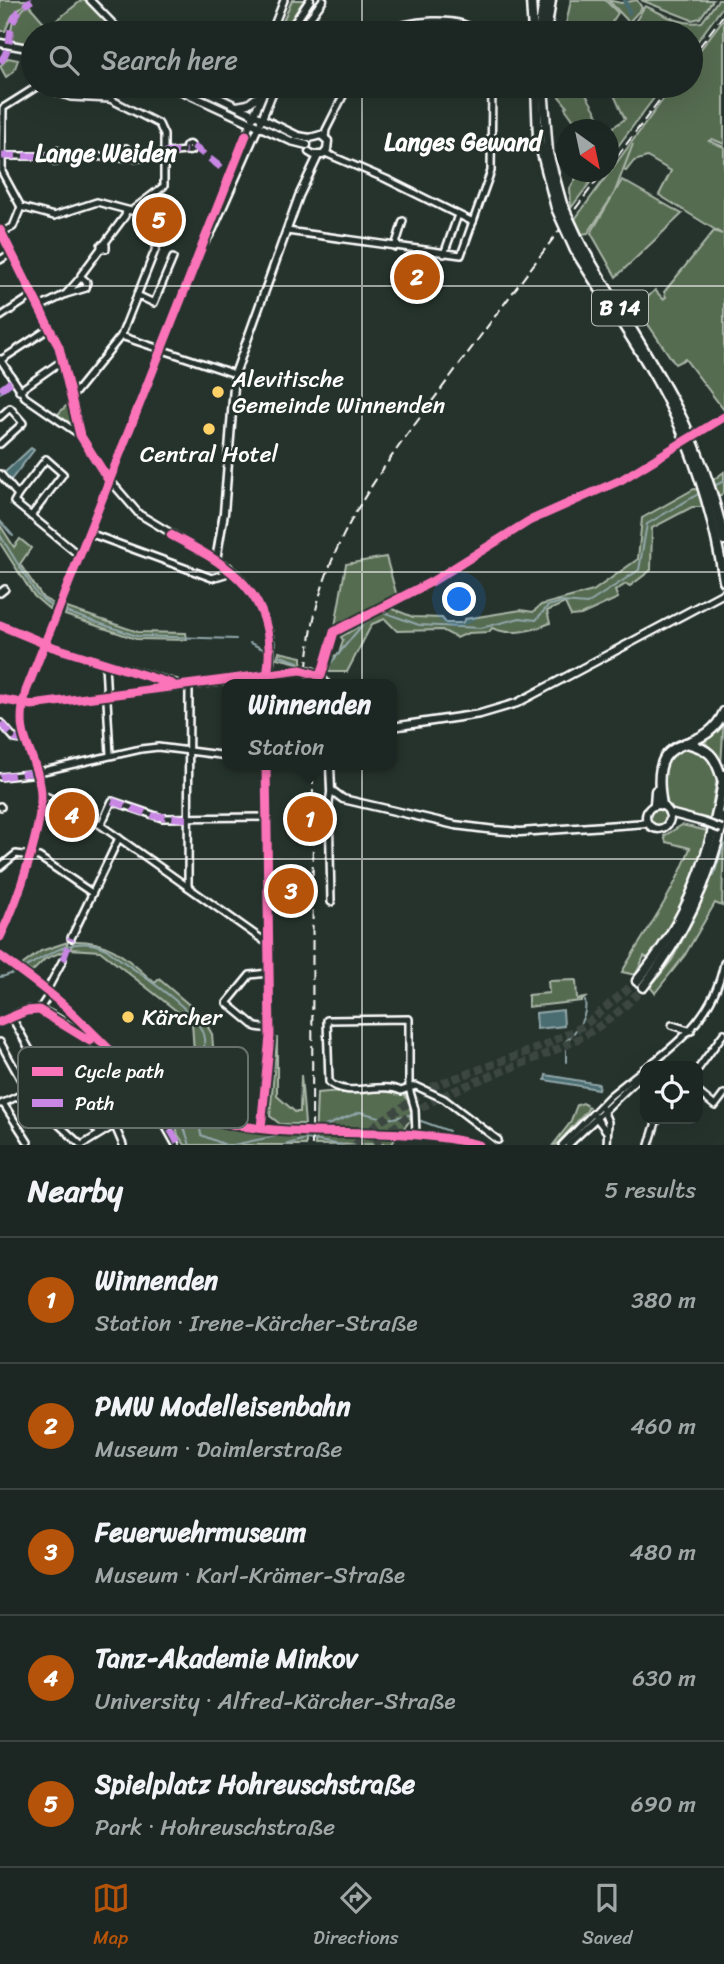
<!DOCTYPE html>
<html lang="en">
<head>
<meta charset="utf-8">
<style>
	body { margin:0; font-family:Sriracha,sans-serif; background:#29322f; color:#f1f3f6 }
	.controls { position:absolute; right:21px; bottom:21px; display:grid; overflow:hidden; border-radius:14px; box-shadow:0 7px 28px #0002 }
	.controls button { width:63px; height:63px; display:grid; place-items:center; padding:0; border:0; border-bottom:2px solid #3a4340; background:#1c2622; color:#f1f3f6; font:35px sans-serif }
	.compass { position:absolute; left:556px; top:119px; width:63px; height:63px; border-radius:50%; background:#1c2622; box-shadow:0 7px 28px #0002; rotate:147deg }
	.you { position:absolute; left:460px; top:600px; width:24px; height:24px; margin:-18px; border:5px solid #fff; border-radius:50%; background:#1a73e8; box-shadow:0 0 0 10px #1a73e833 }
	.badge { display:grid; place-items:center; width:46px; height:46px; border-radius:50%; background:#b45309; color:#fff; font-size:23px; font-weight:700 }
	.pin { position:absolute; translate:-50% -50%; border:4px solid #fff; box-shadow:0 2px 7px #0006 }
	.popup { position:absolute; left:222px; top:679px; width:175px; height:91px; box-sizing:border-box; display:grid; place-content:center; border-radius:14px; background:#1c2622; filter:drop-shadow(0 2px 5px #0005); font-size:23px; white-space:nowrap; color:#a0a5a5 }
	.popup b { font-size:26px; color:#f1f3f6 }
	.popup::after { content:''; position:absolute; left:50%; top:100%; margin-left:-14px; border:14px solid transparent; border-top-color:#1c2622 }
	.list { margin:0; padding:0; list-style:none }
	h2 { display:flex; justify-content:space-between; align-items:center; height:91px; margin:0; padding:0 28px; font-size:30px }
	h2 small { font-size:23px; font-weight:400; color:#a0a5a5 }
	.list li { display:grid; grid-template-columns:46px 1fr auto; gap:21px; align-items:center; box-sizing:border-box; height:126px; padding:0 28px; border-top:2px solid #3a4340 }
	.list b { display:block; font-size:26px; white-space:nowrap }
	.list p { margin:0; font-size:23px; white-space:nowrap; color:#a0a5a5 }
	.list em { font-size:23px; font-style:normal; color:#a0a5a5 }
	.icon { flex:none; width:38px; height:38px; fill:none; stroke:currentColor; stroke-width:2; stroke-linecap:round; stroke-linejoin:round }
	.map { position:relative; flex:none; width:724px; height:1145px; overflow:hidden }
	.search { position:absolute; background:#1c2622; box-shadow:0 7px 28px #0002; left:21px; right:21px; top:21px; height:77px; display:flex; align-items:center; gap:18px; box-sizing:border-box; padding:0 24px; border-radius:38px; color:#a0a5a5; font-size:26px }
	.sheet { height:721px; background:#1c2622 }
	nav { display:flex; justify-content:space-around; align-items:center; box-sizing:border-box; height:98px; border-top:2px solid #3a4340; background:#1c2622; font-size:19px; color:#a0a5a5 }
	nav a { display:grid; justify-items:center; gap:4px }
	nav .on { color:#b45309 }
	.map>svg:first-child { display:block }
	.green { fill:#566c51; stroke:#aab6a8; stroke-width:2 }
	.water { fill:#4a6d71; stroke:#92a7aa; stroke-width:2 }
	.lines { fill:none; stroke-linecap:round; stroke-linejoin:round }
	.stream { stroke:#92a7aa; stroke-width:2 }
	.canal { stroke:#4a6d71; stroke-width:5 }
	.highway-tunnel { stroke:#3c4742; stroke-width:8; stroke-dasharray:8 4; stroke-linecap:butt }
	.minor-casing { stroke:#fff; stroke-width:10 }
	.major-casing { stroke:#fff; stroke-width:11 }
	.highway-casing { stroke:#fff; stroke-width:13 }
	.minor { stroke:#26332d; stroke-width:5 }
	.major { stroke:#26332d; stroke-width:6 }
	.highway { stroke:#26332d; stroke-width:8 }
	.rail { stroke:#fff; stroke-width:2; stroke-dasharray:10 5; stroke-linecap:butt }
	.major-bridge-casing { stroke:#fff; stroke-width:11; stroke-linecap:butt }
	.highway-bridge-casing { stroke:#fff; stroke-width:13; stroke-linecap:butt }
	.major-bridge { stroke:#26332d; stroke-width:6 }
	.highway-bridge { stroke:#26332d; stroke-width:8 }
	.quiet { stroke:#c787e3; stroke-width:7; stroke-dasharray:14 7; stroke-linecap:butt }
	.cycleway-casing { stroke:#26332d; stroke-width:13 }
	.cycleway { stroke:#fb73b8; stroke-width:9 }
	.grid { fill:none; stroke:#fff; stroke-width:2; stroke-opacity:0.55 }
	.poi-dot { fill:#ffd166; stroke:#26332d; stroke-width:2.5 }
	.labels { text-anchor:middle; stroke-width:5; stroke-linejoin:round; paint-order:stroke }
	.shield { fill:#26332d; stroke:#bec2c0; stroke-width:2 }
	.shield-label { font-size:21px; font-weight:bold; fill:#fff }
	.poi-label { font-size:23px; fill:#fff; stroke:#26332d; text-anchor:start }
	.neighbourhood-label { font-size:24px; font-weight:bold; fill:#fff; stroke:#26332d }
	.key { fill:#26332d; stroke:#67706c; stroke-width:2 }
	.key-label { font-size:19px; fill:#fff }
</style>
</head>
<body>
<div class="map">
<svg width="724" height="1145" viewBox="0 0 724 1145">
	<rect width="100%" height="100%" fill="#26332d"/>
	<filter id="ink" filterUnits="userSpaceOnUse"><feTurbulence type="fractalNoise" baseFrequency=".0143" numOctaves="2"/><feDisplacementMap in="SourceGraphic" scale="14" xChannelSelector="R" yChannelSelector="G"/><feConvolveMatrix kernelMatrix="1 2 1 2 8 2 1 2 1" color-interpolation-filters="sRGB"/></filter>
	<g filter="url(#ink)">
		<g class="green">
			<polygon points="0,0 29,0 12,16 5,31 0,31"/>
			<polygon points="82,0 87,0 117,33 33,33 33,45 9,41 13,20 28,4 48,27"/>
			<polygon points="292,0 304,0 282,33 278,33"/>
			<polygon points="571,0 605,0 618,13 605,33 564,33"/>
			<polygon points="608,0 621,3 637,0 642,8 629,22"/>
			<polygon points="641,0 713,0 700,18 692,20"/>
			<path d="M718 0H724V5L691 50V33H628L645 6C663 14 682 26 702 22Z"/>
			<polygon points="724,18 724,144 712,139 709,141 724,147 724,410 685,359 675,364 637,308 655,290 663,299 666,297 664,292 714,231 722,234 659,195 671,171 647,157 634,161 626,171 623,170 633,144 614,194 588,233 582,234 575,219 673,86 691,86 691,62"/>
			<polygon points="8,58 18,60 14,71 6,77 0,66"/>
			<polygon points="556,86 581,86 606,129 580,129 565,108 567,106 555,92"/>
			<polygon points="610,86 663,86 609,158 609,130 625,119"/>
			<polygon points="580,172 598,172 571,208 570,188"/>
			<polygon points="622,180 682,214 616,277 591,233"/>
			<polygon points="72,400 80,435 54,418"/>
			<path d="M724 472V492L709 507H692L652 528 651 570 630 586 626 584 615 591 618 598 581 615 571 616 565 603 547 611 550 623C533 631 509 636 492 628L489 632 468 633 457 638 442 630 397 631 385 619 372 624 347 672H329L331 657 339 654 343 640 341 637 358 627 359 620 388 607 413 617 442 618 446 623H462L465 619 521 610 533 612 541 605 593 591 638 559 642 518 694 489 699 490Z"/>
			<polygon points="0,525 14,547 20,539 31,548 20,564 43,598 52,603 49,609 34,596 0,543"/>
			<polygon points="386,557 398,600 334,632 346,564"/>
			<polygon points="67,608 138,632 186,633 187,640 136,639 65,615"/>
			<polygon points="279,652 302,657 302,664 277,658"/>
			<polygon points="724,718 721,765 706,743 695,742"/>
			<polygon points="683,747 701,748 718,771 710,820 671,811 664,803 662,775 668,756"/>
			<circle cx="658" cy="817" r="10"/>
			<path d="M682 825 708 831C694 878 677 919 650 959L644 956 636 975 622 972C645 932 674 893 690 848L666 842 664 836Z"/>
			<polygon points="724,839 722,906 715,903 685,955 655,993 650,987 672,960 698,910"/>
			<path d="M74 941C111 940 128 960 155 983L159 979 201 1015 212 1034 213 1046 198 1109 168 1094 195 1067 192 1023 100 951 70 949Z"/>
			<polygon points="68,942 64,951 45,959 32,972 22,965 41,951"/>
			<polygon points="576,980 577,999 585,998 581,1001 528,1007 528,995 549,993 548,981"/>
			<polygon points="277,1037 277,1096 295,1112 300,1112 301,1075 305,1124 280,1124 270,1116"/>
			<path d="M389 1087 405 1095C420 1125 403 1123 392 1144L315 1145 317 1093Z"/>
			<polygon points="583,1103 589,1107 586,1112 556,1145 553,1145 570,1123 577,1105"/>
			<path d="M172 1108C219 1132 254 1134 306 1133V1145H185L178 1135Z"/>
		</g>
		<g class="water">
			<polygon points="31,448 34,450 10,481 3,474"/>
			<polygon points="563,1010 564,1026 537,1029 536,1013"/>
			<polygon points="546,1075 599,1084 598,1089 545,1080"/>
		</g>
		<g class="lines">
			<g class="stream">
				<polyline points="0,393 8,387"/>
				<polyline points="714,486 724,481"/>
				<polyline points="0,521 13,536"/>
				<polyline points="0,535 37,595 51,606"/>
				<polyline points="66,612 137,636 236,639"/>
				<polyline points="250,643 263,649"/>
				<polyline points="278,655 298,662"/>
				<polyline points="331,663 363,624 383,612 419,625 481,628 520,618 536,620 548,606 562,602 587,604 639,570 647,524 700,493"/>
				<polyline points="714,875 724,843"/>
				<path d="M0 977C37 970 64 929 106 949 129 967 196 1008 203 1034 207 1047 201 1064 199 1077L180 1090 177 1101"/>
				<path d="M566 1062V1041C576 1032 588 1016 585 1001"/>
				<polyline points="177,1107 190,1145"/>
				<polyline points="195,1107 199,1078"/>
				<polyline points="199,1121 201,1135 226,1145"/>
				<polyline points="421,1121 449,1131"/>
				<polyline points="325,1126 360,1112 387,1119 410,1115"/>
				<polyline points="233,1145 276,1136"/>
				<polyline points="284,1145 306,1139 343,1145"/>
			</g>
			<polyline class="canal" points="625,1 629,12"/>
			<g class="highway-tunnel">
				<polyline points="355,1145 378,1123 434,1086 543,1046 585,1025 637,981"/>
				<path d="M374 1145C394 1126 418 1108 443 1096 513 1062 591 1050 643 987"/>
			</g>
			<defs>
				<g id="minor">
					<polyline points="90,0 122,33"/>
					<polyline points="271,33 284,0"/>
					<path d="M383 33C407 20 458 14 480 33"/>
					<polyline points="38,86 3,108 2,172 21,207 54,216 97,202 131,211 164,186 164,135 159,124 110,99 71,97 40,86"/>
					<polyline points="221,86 235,89 244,86"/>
					<polyline points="110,99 113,86"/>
					<polyline points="325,138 326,130 348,86"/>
					<circle cx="189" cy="148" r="3.5"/>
					<circle cx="57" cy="156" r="5.5"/>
					<polyline points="164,153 186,151"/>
					<polyline points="325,153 386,179 473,222"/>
					<polyline points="0,156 52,156"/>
					<polyline points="63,156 164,158"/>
					<polyline points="118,157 126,148 134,157"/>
					<polyline points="143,204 152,217 158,237"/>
					<polyline points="153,221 148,228 155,229"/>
					<polyline points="4,231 13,227 21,207"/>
					<polyline points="287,231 461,255 491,171 492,86"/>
					<polyline points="1,232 57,342 80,435 102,471 139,514 216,560"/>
					<polyline points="205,243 213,230 259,126"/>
					<rect x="101" y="245" width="5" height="4"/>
					<polyline points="395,247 403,221"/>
					<polyline points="444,254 458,215"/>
					<polyline points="0,260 11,253"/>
					<polyline points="81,275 125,216 126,210"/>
					<polyline points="137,295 154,303 173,258"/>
					<polyline points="40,307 66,294 81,277 87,282 86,288 66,294"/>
					<polyline points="0,317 32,296"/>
					<polyline points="121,336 235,374"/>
					<polyline points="0,359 25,397 80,435"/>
					<polyline points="1,360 50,328"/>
					<polyline points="19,391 63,360"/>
					<polyline points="71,398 121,336 158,243"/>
					<polyline points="0,417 10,408 23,423 0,444"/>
					<polyline points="0,474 18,495 14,502 80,556"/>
					<polyline points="18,495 46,459 63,474 31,516"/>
					<polyline points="89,533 212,578 225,574 229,567"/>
					<polyline points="0,593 5,589"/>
					<polyline points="0,625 53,647 179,684"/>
					<polyline points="105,664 110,754"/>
					<polyline points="0,699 32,705 267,676 267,684"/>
					<polyline points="1,723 15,739 23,740"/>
					<polyline points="0,777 30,774 141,749 158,747 228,756"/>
					<polyline points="41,794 82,812 267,943"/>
					<polyline points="0,806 1,807"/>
					<polyline points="101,825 112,801 162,818 267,817"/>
					<polyline points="0,867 16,854 39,857 92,893"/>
					<polyline points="188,887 189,685"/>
					<polyline points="331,902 329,803 331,790"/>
					<path d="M0 937C16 905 47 819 40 785 32 744 14 739 26 691L251 122"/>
					<polyline points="71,938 119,838"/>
					<path d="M0 956C24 974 49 991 71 1012 112 1050 149 1098 204 1117 292 1145 389 1121 479 1145"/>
					<polyline points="268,973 250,975 227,1003 256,1027 270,1029"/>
					<polyline points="47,990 63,960"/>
					<polyline points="39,1010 50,993"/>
					<polyline points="11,1016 51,1088 100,1133"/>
					<path d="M0 1022C10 1017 24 1008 36 1009 62 1012 141 1082 149 1107L156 1103"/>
					<polyline points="672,1025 691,1031"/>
					<polyline points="0,1042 32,1100 81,1145"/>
					<path d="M648 1066C685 1039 715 1010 724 963"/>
					<polyline points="698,1069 724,1033"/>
					<polyline points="698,1092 715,1106 724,1094"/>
					<polyline points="61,1100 92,1073 106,1056"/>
					<polyline points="3,1103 28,1142"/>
					<polyline points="1,1104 27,1092"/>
					<polyline points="602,1108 608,1122 607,1145"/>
					<polyline points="156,1109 176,1145"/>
					<polyline points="594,1115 607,1132"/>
					<polyline points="114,1124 123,1145"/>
					<polyline points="261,1128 270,1036 266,765"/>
					<path d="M416 1134 415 1109 409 1088 401 1091C379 1081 347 1099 329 1082L327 1020 409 1019V1088L416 1086 444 1099 498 1140"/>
					<polyline points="82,1145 141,1109 156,1109"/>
					<polyline points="562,1145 610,1096 645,1068"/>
					<polyline points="568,1145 645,1072"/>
					<polyline points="649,1145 657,1119"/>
				</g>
				<g id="major">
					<polyline points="288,33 310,0"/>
					<polyline points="299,33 323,0"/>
					<polyline points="0,43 33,49"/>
					<polyline points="171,86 291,141 307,145"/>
					<polyline points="195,86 298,136 310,138 321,135 328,141 327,150 323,155 314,155 309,152"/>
					<polyline points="237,106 248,104 261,94"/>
					<polyline points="253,117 266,86"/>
					<polyline points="261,121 275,86"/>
					<path d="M318 156 299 196 235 374 224 513 216 560C254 581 280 633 267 676 287 672 315 661 326 684"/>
					<polyline points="392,727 480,714 517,703 724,593"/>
					<polyline points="330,765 331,790 343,799 455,825 495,830 520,832 647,823"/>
					<circle cx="658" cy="817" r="12"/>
					<polyline points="669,813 703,822"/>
				</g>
				<g id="highway">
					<polyline points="531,0 533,33"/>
					<polyline points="539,33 544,0"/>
					<polyline points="546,33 551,0"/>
					<polyline points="536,86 538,138 556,208"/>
					<polyline points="543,86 548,153 562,204"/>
					<path d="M581 245C639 348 699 419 724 540"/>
					<path d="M575 250C602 294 633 337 658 382 692 444 713 511 724 581"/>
					<path d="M686 743C709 749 715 755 722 779"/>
					<polyline points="655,805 656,791"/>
					<path d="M662 805C647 722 703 761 724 712"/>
					<path d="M637 981C688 921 712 852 724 775"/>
					<path d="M643 987C684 936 710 880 724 816"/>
				</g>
			</defs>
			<use href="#minor" class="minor-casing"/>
			<use href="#major" class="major-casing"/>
			<use href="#highway" class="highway-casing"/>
			<use href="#minor" class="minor"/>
			<use href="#major" class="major"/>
			<use href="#highway" class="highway"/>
			<g class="rail">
				<polyline points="691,58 724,14"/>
				<polyline points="608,169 670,86"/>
				<path d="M306 684C311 551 376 478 450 377 501 308 552 240 603 172"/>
				<polyline points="312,1145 313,765"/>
			</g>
			<defs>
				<polyline id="major-bridge" points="703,822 722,829"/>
				<g id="highway-bridge">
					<polyline points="562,204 581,245"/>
					<polyline points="556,208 575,250"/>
				</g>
			</defs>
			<use href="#major-bridge" class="major-bridge-casing"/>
			<use href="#highway-bridge" class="highway-bridge-casing"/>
			<use href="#major-bridge" class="major-bridge"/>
			<use href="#highway-bridge" class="highway-bridge"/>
			<g class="quiet">
				<path d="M0 62C18 42 0 20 32 0"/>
				<polyline points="193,146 227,172"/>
				<polyline points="164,153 186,151"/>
				<polyline points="2,156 52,156"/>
				<polyline points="63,156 164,158"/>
				<polyline points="0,390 12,381"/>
				<polyline points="1,723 15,739 23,740"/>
				<polyline points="0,777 36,772"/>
				<polyline points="112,801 154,816 189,819"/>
				<polyline points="63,960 71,938"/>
				<polyline points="147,1101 152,1100 162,1107 164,1118 179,1145"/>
			</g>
			<defs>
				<g id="cycleway">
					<polyline points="0,230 59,347 80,435 109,481"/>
					<path d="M171 535C220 561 266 584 269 647 270 660 267 672 267 684"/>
					<polyline points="0,625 53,647 172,684"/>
					<polyline points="0,699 32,705 301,670 321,676 334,632 433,581 529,521 621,480 724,417"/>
					<path d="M0 937C16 905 47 819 40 785 32 744 14 739 26 691L246 135"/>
					<path d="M0 956C24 974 49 991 71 1012 112 1050 149 1098 204 1117 292 1145 389 1121 479 1145"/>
					<polyline points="0,1022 26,1011 39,1010 90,1041"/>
					<polyline points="261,1128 270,1036 266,765"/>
				</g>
			</defs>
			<use href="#cycleway" class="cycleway-casing"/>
			<use href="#cycleway" class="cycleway"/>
		</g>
	</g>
	<path class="grid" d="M362 0V33M362 86V1145M0 286H724M0 572H724M0 859H724"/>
	<g class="poi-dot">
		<circle cx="218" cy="392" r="7"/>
		<circle cx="209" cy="429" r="7"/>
		<circle cx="128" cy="1017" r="7"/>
	</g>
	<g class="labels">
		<rect class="shield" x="592" y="290.5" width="56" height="35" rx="5"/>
		<g class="shield-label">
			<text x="620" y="315">B 14</text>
		</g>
		<g class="poi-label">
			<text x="232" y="387">Alevitische<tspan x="232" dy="26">Gemeinde Winnenden</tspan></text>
			<text x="209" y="462" text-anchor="middle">Central Hotel</text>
			<text x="142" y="1025">Kärcher</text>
		</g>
		<g class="neighbourhood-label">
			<text x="463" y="150">Langes Gewand</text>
			<text x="106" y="161">Lange Weiden</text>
		</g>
	</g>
	<rect x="18" y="1047" width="230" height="81" rx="10" class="key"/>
	<rect x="32" y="1067" width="31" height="9" fill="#fb73b8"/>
	<rect x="32" y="1099" width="31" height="8" fill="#c787e3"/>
	<g class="key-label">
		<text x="75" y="1078">Cycle path</text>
		<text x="75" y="1110">Path</text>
	</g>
</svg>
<div class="controls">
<button><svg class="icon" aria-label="locate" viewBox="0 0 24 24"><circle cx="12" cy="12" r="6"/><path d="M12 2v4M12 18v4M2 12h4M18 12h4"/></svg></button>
</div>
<svg class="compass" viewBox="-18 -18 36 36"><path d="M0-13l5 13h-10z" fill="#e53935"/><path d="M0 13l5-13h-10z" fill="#a0a5a5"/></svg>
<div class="you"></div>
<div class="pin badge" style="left:310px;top:819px">1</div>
<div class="popup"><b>Winnenden</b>Station</div>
<div class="pin badge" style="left:417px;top:277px">2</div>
<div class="pin badge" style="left:291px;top:891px">3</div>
<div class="pin badge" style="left:72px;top:815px">4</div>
<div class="pin badge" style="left:159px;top:220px">5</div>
<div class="search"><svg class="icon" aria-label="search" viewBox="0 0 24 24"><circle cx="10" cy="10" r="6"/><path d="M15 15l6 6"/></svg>Search here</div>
</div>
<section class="sheet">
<h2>Nearby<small>5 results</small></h2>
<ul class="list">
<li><span class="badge">1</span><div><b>Winnenden</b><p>Station · Irene-Kärcher-Straße</p></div><em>380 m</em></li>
<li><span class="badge">2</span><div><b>PMW Modelleisenbahn</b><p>Museum · Daimlerstraße</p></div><em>460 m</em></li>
<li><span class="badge">3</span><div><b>Feuerwehrmuseum</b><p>Museum · Karl-Krämer-Straße</p></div><em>480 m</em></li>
<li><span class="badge">4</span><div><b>Tanz-Akademie Minkov</b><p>University · Alfred-Kärcher-Straße</p></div><em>630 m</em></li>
<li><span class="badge">5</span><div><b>Spielplatz Hohreuschstraße</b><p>Park · Hohreuschstraße</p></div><em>690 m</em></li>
</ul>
</section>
<nav>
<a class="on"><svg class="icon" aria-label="map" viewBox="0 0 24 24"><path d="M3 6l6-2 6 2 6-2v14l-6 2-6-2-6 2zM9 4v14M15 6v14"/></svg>Map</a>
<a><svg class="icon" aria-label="directions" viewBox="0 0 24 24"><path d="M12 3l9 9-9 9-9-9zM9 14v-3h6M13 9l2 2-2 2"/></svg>Directions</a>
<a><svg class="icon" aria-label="saved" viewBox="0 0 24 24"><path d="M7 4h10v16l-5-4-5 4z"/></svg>Saved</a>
</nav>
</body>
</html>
